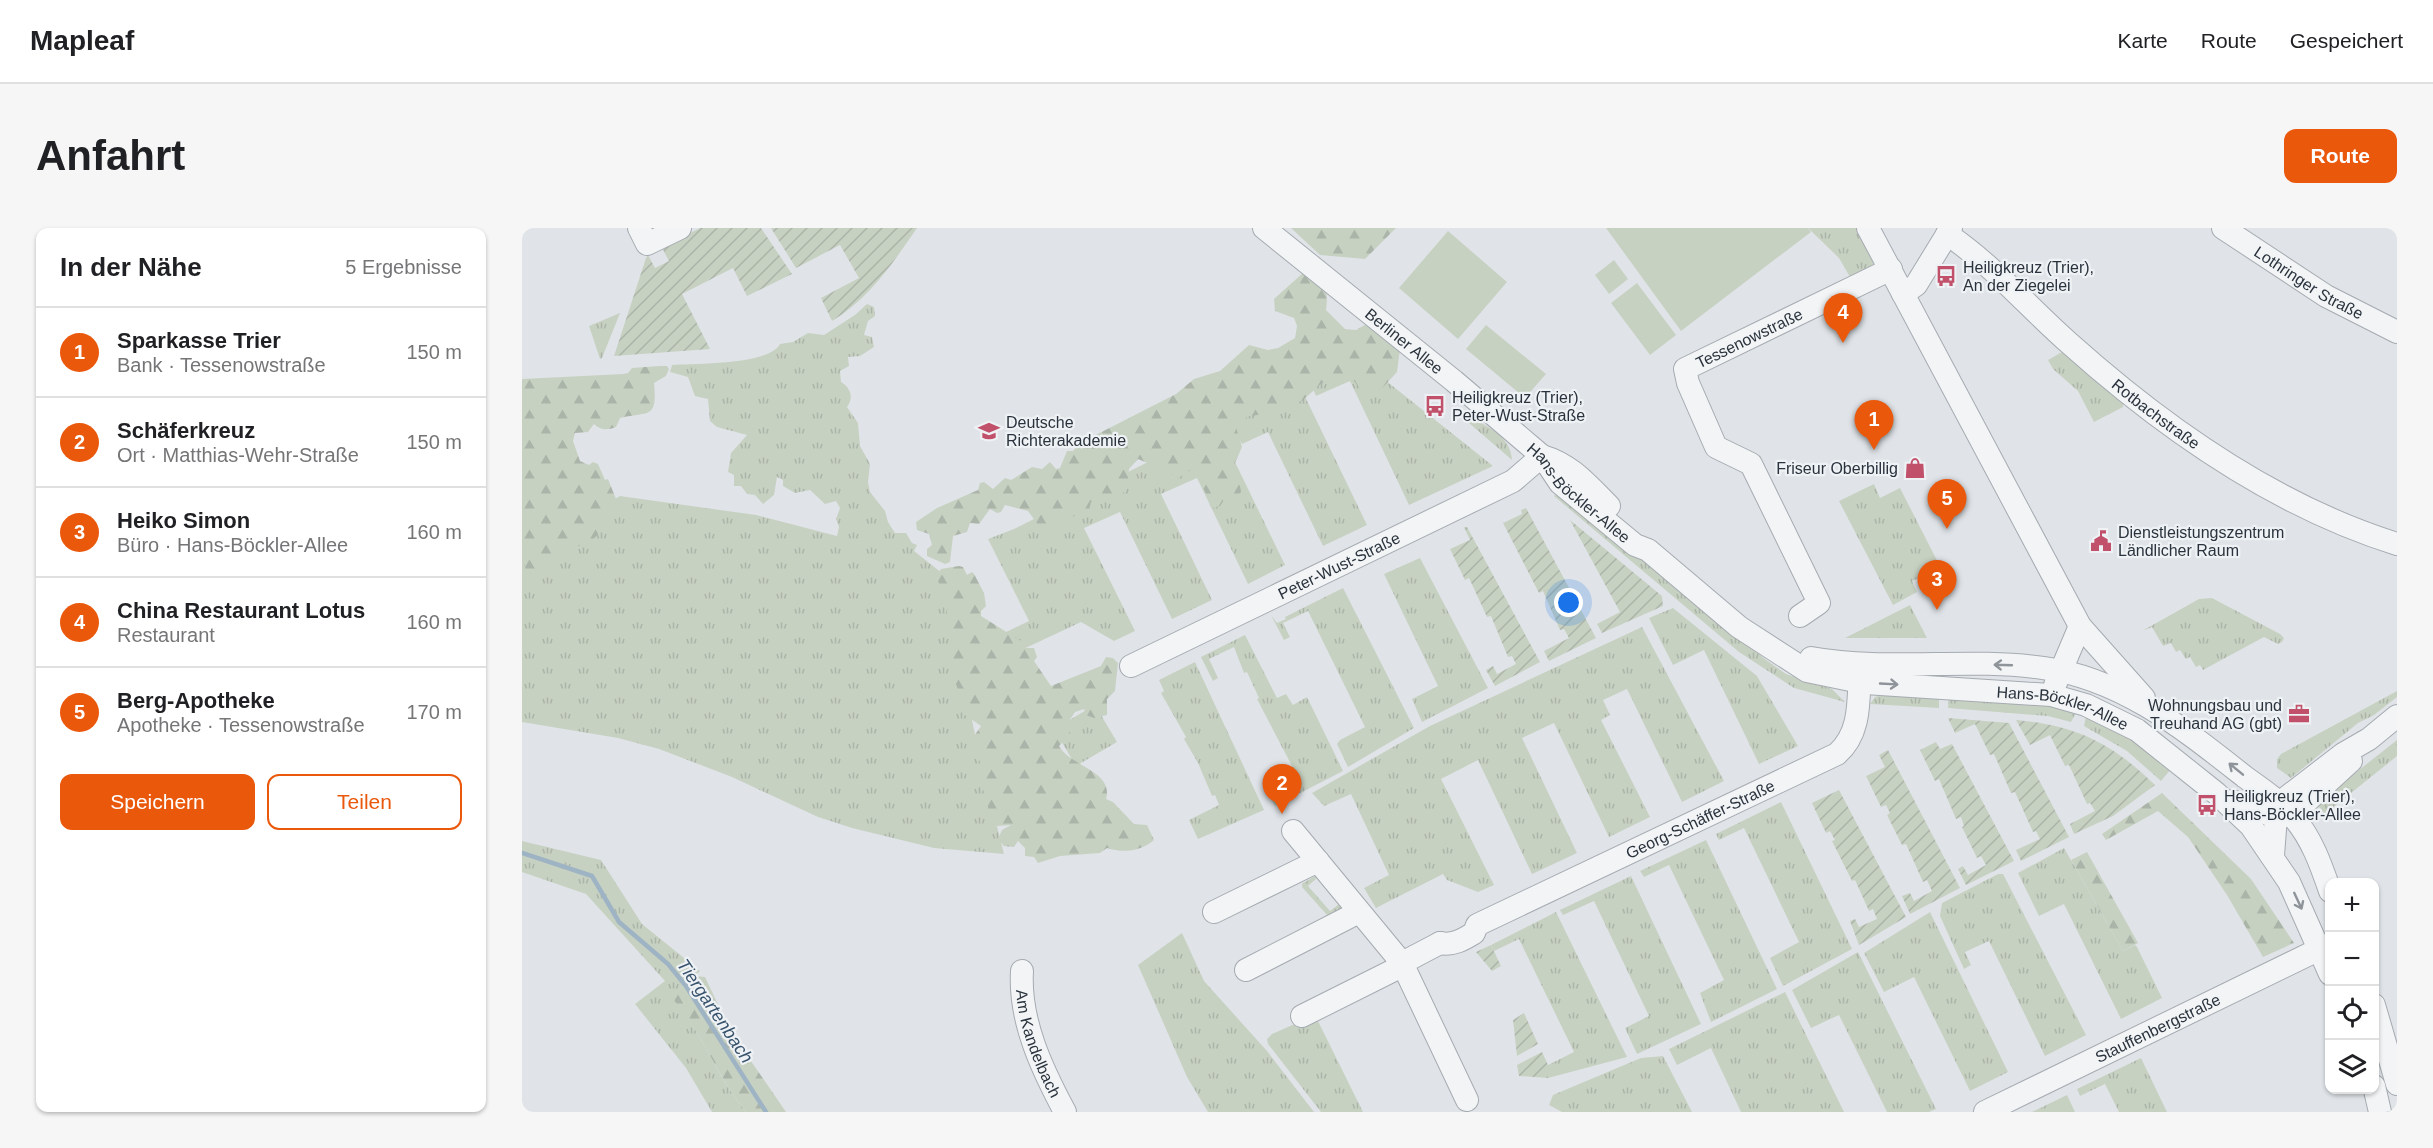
<!DOCTYPE html>
<html lang="de">
<head>
<meta charset="utf-8">
<style>
	body { margin:0; font-family:Helvetica,sans-serif; background:#f6f6f6; color:#202124 }
	.controls { position:absolute; right:18px; bottom:18px; display:grid; overflow:hidden; border-radius:12px; box-shadow:0 2px 4px #0004 }
	.controls button { width:54px; height:54px; display:grid; place-items:center; padding:0; border:0; border-bottom:2px solid #e0e0e0; background:#fff; color:#202124; font:30px sans-serif }
	.you { position:absolute; left:1047px; top:375px; width:21px; height:21px; margin:-15px; border:4px solid #fff; border-radius:50%; background:#1a73e8; box-shadow:0 0 0 9px #1a73e833 }
	.badge { display:grid; place-items:center; width:39px; height:39px; border-radius:50%; background:#ea580c; color:#fff; font-size:20px; font-weight:700 }
	.pin { position:absolute; translate:-50% -50px; filter:drop-shadow(0 2px 3px #0008) }
	.pin::after { content:''; position:absolute; top:32px; width:21px; height:18px; background:inherit; clip-path:polygon(0 0,100% 0,50% 100%) }
	.list { margin:0; padding:0; list-style:none }
	h2 { display:flex; justify-content:space-between; align-items:center; height:78px; margin:0; padding:0 24px; font-size:26px }
	h2 small { font-size:20px; font-weight:400; color:#757577 }
	.list li { display:grid; grid-template-columns:39px 1fr auto; gap:18px; align-items:center; box-sizing:border-box; height:90px; padding:0 24px; border-top:2px solid #e0e0e0 }
	.list b { display:block; font-size:22px; white-space:nowrap }
	.list p { margin:0; font-size:20px; white-space:nowrap; color:#757577 }
	.list em { font-size:20px; font-style:normal; color:#757577 }
	.actions { display:flex; gap:12px; padding:18px 24px }
	.actions a { flex:1; padding:14px 0; border:2px solid #ea580c; border-radius:12px; text-align:center; font-size:21px; color:#ea580c }
	.actions .main { background:#ea580c; color:#fff }
	.icon { flex:none; width:33px; height:33px; fill:none; stroke:currentColor; stroke-width:2; stroke-linecap:round; stroke-linejoin:round }
	.map { position:relative; flex:none; width:1875px; height:884px; overflow:hidden; border-radius:12px }
	header { display:flex; align-items:center; gap:36px; box-sizing:border-box; height:84px; padding:0 30px; background:#fff; border-bottom:2px solid #e0e0e0 }
	header strong { font-size:28px }
	nav { display:flex; gap:33px; margin-inline-start:auto; font-size:21px }
	.intro { display:flex; align-items:center; justify-content:space-between; box-sizing:border-box; height:144px; padding:0 36px }
	h1 { margin:0; font-size:42px }
	.button { padding:15px 27px; border-radius:12px; background:#ea580c; color:#fff; font-size:21px; font-weight:700 }
	main { display:flex; gap:36px; padding:0 36px }
	aside { flex:1; background:#fff; border-radius:12px; box-shadow:0 2px 4px #0004 }
	.map>svg:first-child { display:block }
	.grass { fill:url(#grass-tufts) }
	.forest { fill:url(#forest-firs) }
	.garden { fill:url(#garden-furrows) }
	.pitch { fill:#c7d1c2 }
	.lines { fill:none; stroke-linecap:round; stroke-linejoin:round }
	.stream { stroke:#9eb4c4; stroke-width:4.5 }
	.minor-casing { stroke:#a6abb1; stroke-width:24 }
	.minor { stroke:#f2f4f6; stroke-width:22 }
	.oneway { stroke:#8e949a }
	.labels { text-anchor:middle; stroke-width:4.5; stroke-linejoin:round; paint-order:stroke }
	.poi-label { font-size:16px; fill:#2a333d; stroke:#eff2f5; text-anchor:start }
	.street-label { font-size:16px; fill:#2a333d; stroke:#eff2f5 }
	.water-label { font-size:18px; font-style:italic; fill:#38546d; stroke:#eff2f5 }
</style>
</head>
<body>
<header>
<strong>Mapleaf</strong>
<nav><a>Karte</a><a>Route</a><a>Gespeichert</a></nav>
</header>
<div class="intro"><h1>Anfahrt</h1><a class="button">Route</a></div>
<main>
<aside>
<h2>In der Nähe<small>5 Ergebnisse</small></h2>
<ul class="list">
<li><span class="badge">1</span><div><b>Sparkasse Trier</b><p>Bank · Tessenowstraße</p></div><em>150 m</em></li>
<li><span class="badge">2</span><div><b>Schäferkreuz</b><p>Ort · Matthias-Wehr-Straße</p></div><em>150 m</em></li>
<li><span class="badge">3</span><div><b>Heiko Simon</b><p>Büro · Hans-Böckler-Allee</p></div><em>160 m</em></li>
<li><span class="badge">4</span><div><b>China Restaurant Lotus</b><p>Restaurant</p></div><em>160 m</em></li>
<li><span class="badge">5</span><div><b>Berg-Apotheke</b><p>Apotheke · Tessenowstraße</p></div><em>170 m</em></li>
</ul>
<div class="actions"><a class="main">Speichern</a><a>Teilen</a></div>
</aside>
<div class="map">
<svg width="1875" height="884" viewBox="0 0 1875 884">
	<defs>
		<pattern id="grass-tufts" width="24" height="20" patternUnits="userSpaceOnUse" patternTransform="scale(1.5)"><rect width="24" height="20" fill="#c7d1c2"/><path d="M3 7l-1-3M5 7V3M7 7l1-3M15 17l-1-3M17 17v-4M19 17l1-3" fill="none" stroke="#abb4a8"/></pattern>
		<pattern id="forest-firs" width="22" height="20" patternUnits="userSpaceOnUse" patternTransform="scale(1.5)"><rect width="22" height="20" fill="#c7d1c2"/><path d="M5 1l3.5 6h-7zM16 11l3.5 6h-7z" fill="#abb4a8"/></pattern>
		<pattern id="garden-furrows" width="10" height="10" patternUnits="userSpaceOnUse" patternTransform="scale(1.5)"><rect width="10" height="10" fill="#c7d1c2"/><path d="M-1 1l2-2M0 10L10 0M9 11l2-2" fill="none" stroke="#abb4a8"/></pattern>
	</defs>
	<rect width="100%" height="100%" fill="#e0e4e8"/>
	<g class="grass">
		<polygon points="1286,0 1336,0 1352,32 1350,43 1332,56 1317,30"/>
		<path d="M345 76 352 79 353 88 346 93 342 107 350 109 352 119 338 128 326 129 327 138 318 143 319 154C329 160 332 170 325 179L336 195 338 218 348 236 346 254 348 264 363 283 366 294 373 305H384L390 315 395 317 392 323 420 345 458 531 482 626 412 620 330 600 296 589 210 549 137 521 96 510 0 494V321L26 329 73 301 88 274 98 268 234 287 315 308 317 299 314 291 318 280 314 273 303 276 288 262 273 265 261 258V252L255 249 252 267 241 276 233 267 225 266 219 258H212V247L206 244 209 225 225 207 195 199 188 193 186 171 173 168 166 149 148 144 150 137C174 135 247 137 258 116L271 114 286 105 302 107 333 87Z"/>
		<polygon points="98,85 80,130 78,131 67,98"/>
		<polygon points="1540,124 1601,175 1601,179 1572,194 1556,163 1531,141 1526,132"/>
		<polygon points="833,128 971,238 887,277 828,153 794,168 786,148"/>
		<polygon points="775,152 845,297 801,318 746,204 720,216 705,192"/>
		<path d="M943 186C962 197 989 207 990 232L940 189Z"/>
		<polygon points="696,199 763,337 726,356 675,250 639,266 690,372 650,391 598,284 562,300 613,403 592,413 559,394 493,425 482,405 507,393 466,311 492,301"/>
		<polygon points="1352,256 1358,270 1378,260 1424,350 1417,354 1411,343 1390,353 1395,364 1371,377 1317,273"/>
		<polygon points="1039,260 1244,432 1264,446 1310,461 1323,474 1272,460 1217,424 1032,268"/>
		<polygon points="898,330 966,460 900,494 890,471 916,458 862,346"/>
		<polygon points="821,360 892,500 826,539 815,516 818,512 843,499 786,383 761,395 768,409 762,412 749,387 755,395 764,391 763,389"/>
		<polygon points="1690,370 1758,406 1762,410 1760,414 1756,416 1742,409 1681,442 1678,437 1674,439 1668,429 1664,431 1658,422 1654,424 1649,415 1641,418 1630,399 1620,403 1677,371"/>
		<polygon points="1388,377 1405,410 1323,410"/>
		<polygon points="1151,380 1235,448 1276,518 1237,536 1182,422 1151,437 1127,390"/>
		<polygon points="1120,399 1202,553 1160,574 1105,461 1081,472 1088,487 1079,492 1128,589 1087,609 1032,495 1000,510 1055,625 1010,646 956,532 919,551 972,657 956,664 925,652 921,646 854,680 842,660 867,647 829,566 802,578 790,565 908,498"/>
		<polygon points="723,407 755,470 764,466 771,477 785,469 821,543 753,578 742,560 746,553 771,540 735,471 737,470 725,444 722,445 712,419 687,431 696,450 691,453 679,429"/>
		<polygon points="673,434 742,582 676,611 667,592 697,577 693,567 690,568 676,535 662,511 664,509 639,465 642,463 637,452"/>
		<polygon points="1875,463 1875,469 1852,487 1836,495 1769,550 1755,540 1755,531 1759,526"/>
		<polygon points="1362,466 1417,467 1417,480 1348,476 1353,469"/>
		<polygon points="1427,468 1513,473 1555,483 1549,494 1526,488 1426,480"/>
		<polygon points="573,477 595,514 554,538 532,501"/>
		<polygon points="1564,488 1607,509 1649,541 1639,553 1605,523 1562,498"/>
		<polygon points="1875,512 1875,528 1803,586 1794,576"/>
		<polygon points="1259,574 1330,721 1261,758 1248,730 1277,714 1222,600 1197,612 1194,606"/>
		<polygon points="1184,612 1255,761 1189,794 1178,765 1202,752 1147,637 1122,649 1118,643"/>
		<path d="M0 613 79 632 120 696 178 743 149 768C180 803 194 848 224 884H190L164 840 113 776 143 753 64 666 0 644Z"/>
		<polygon points="1542,620 1601,723 1613,717 1615,719 1640,770 1599,791 1542,676 1517,688 1496,645"/>
		<polygon points="1476,646 1481,646 1564,807 1523,828 1467,713 1443,724 1449,737 1442,741 1418,688 1420,675"/>
		<polygon points="793,648 795,650 786,658 808,683 817,676 820,681 805,687 780,659 780,656"/>
		<polygon points="1109,648 1179,796 1115,826 1103,800 1127,788 1072,673 1041,687 1038,682"/>
		<polygon points="1034,684 1105,829 1026,850 1026,837 1052,824 997,711 972,723 969,717"/>
		<polygon points="1408,684 1486,844 1448,863 1392,749 1362,764 1342,725"/>
		<polygon points="660,705 682,753 745,823 792,884 686,884 665,849 616,737"/>
		<polygon points="1336,724 1414,881 1407,884 1365,884 1317,787 1289,800 1270,762"/>
		<polygon points="1263,764 1322,884 1219,884 1189,820 1155,837 1147,821"/>
		<polygon points="793,787 841,884 799,884 746,816 745,811 750,806"/>
		<polygon points="1141,828 1170,884 1040,884 1027,877 1031,867 1119,830"/>
		<polygon points="1619,830 1645,884 1597,884 1583,856 1558,868 1555,861"/>
		<polygon points="1545,867 1553,884 1510,884"/>
	</g>
	<g class="forest">
		<polygon points="769,0 874,0 843,31 798,27"/>
		<path d="M782 44C803 60 807 56 804 82L823 101 834 102 846 95 878 121 875 144 853 168 840 163 832 153 800 155 780 173 751 179 744 186 727 188 713 196 720 219 712 237 716 244 719 264 712 272H702L698 278 691 280 680 258 678 236 653 252 649 251 654 238 641 236 635 239 616 231 607 241 605 262 591 272 569 274 567 282C561 287 553 286 549 290 539 299 534 306 519 301L506 283 483 277 479 284 475 285 468 281 457 296 448 295 445 304 431 308 428 334 423 336 405 328V321L410 317 407 306 395 302 394 294 415 280 456 262 458 255 462 254 471 261 483 250 489 252 510 239 520 241 528 234 534 241 538 240 545 223H551L558 215 654 166 672 151 698 143 727 117 746 122 756 120 773 110 775 98 772 90 753 83 752 71Z"/>
		<path d="M137 138H145L147 141 144 148 132 155C136 193 125 183 98 190L94 199C86 202 79 203 72 196L66 204 53 205 51 213 58 233 67 237 71 234 76 236 83 252 86 251 94 271 83 283 77 305 67 316 52 319 47 328 30 331 31 338C26 346 18 350 8 347L4 342 0 327V151L101 146 106 145 110 140Z"/>
		<path d="M437 338 441 339 445 347 450 344 452 346 462 365 464 378 459 383V388L499 413 501 420H512L515 429 512 433 529 458 579 438 584 429 591 430 596 435 593 463 585 471V487L572 490 564 487 562 481 553 484 547 493 549 513 541 514 537 518C549 539 592 543 584 571L591 574 612 596 625 597 632 612C618 624 600 625 585 620L578 625 538 628 516 635 512 629 503 628V620L496 613 492 619 482 618 476 611 480 602 489 597 475 598 469 590 462 565 457 546 458 534 448 514 459 498 443 487 440 479V467L430 449 431 418 426 409 424 388 426 378 414 348 419 341Z"/>
		<polygon points="1640,565 1729,651 1772,715 1741,729 1705,667 1666,609 1636,583 1584,612 1580,606"/>
		<polygon points="1565,624 1616,715 1601,723 1549,632"/>
		<path d="M173 748 183 749 209 804 264 884H224C194 848 180 802 148 768Z"/>
	</g>
	<g class="garden">
		<polygon points="178,0 239,0 270,46 225,68 211,40 160,66 188,121 92,128 124,30 126,27 133,40 147,33 140,20"/>
		<path d="M249 0H395C370 36 348 70 310 93L299 70 337 50 318 17 274 40Z"/>
		<polygon points="1004,280 1074,410 1027,433 1022,423 1047,410 1042,401 1038,402 1021,363 1017,365 981,295 1000,286 999,282"/>
		<polygon points="1048,292 1140,368 1141,378 1080,405 1075,396 1098,384"/>
		<polygon points="942,299 945,299 1018,434 973,458 964,442 971,438 975,446 994,436 990,428 986,429 969,388 965,389 947,350 943,352 928,321 948,312"/>
		<polygon points="1426,490 1487,495 1547,609 1499,633 1494,622 1518,611 1514,603 1511,604 1493,564 1489,565 1472,526 1468,527 1453,496 1433,505"/>
		<path d="M1494 492C1553 497 1590 515 1633 557L1591 588 1552 606 1548 596 1573 583 1568 575 1565 576 1547 537 1543 538 1528 507 1508 517Z"/>
		<polygon points="1414,514 1418,521 1430,516 1492,633 1444,657 1436,641 1441,638 1446,647 1464,637 1459,628 1455,630 1440,599 1442,598 1439,589 1434,591 1417,551 1413,553 1398,522"/>
		<polygon points="1366,522 1438,660 1388,686 1380,668 1388,665 1392,673 1410,663 1405,652 1401,654 1384,616 1380,617 1365,587 1368,585 1364,577 1359,579 1344,548 1363,539 1357,527"/>
		<polygon points="1317,562 1384,689 1337,717 1328,693 1333,691 1337,699 1355,691 1351,681 1347,683 1333,652 1330,653 1310,613 1313,612 1308,603 1304,605 1290,575"/>
		<polygon points="969,717 979,738 970,743 954,724"/>
		<polygon points="1002,785 1016,816 995,828 991,792"/>
		<polygon points="1020,824 1026,837 1026,850 997,848 995,837"/>
	</g>
	<g class="pitch">
		<polygon points="1084,0 1286,0 1289,4 1159,103"/>
		<polygon points="926,3 985,54 936,111 877,60"/>
		<polygon points="1092,32 1106,51 1087,66 1073,47"/>
		<polygon points="1115,55 1154,107 1128,127 1089,75"/>
		<polygon points="964,97 1024,146 1003,170 944,121"/>
	</g>
	<g class="lines">
		<polyline class="stream" points="0,625 70,648 97,694 146,736 164,758 244,884"/>
		<defs>
			<g id="minor">
				<polyline points="117,0 125,16 158,0"/>
				<path id="s1" d="M742 0 932 153 1020 228 1038 255 1113 317 1126 322 1217 399 1285 443 1343 455 1529 467 1564 477 1615 502 1694 565 1729 598 1767 654 1808 746"/>
				<polyline points="1346,0 1558,398 1622,470"/>
				<path id="s2" d="M1701 0 1804 68 1875 104"/>
				<path id="s3" d="M1425 6C1471 37 1506 79 1547 115 1642 200 1753 278 1875 316"/>
				<polyline points="1381,66 1394,57 1429,0"/>
				<path d="M1020 228C1049 236 1066 257 1087 278"/>
				<path id="s4" d="M1278 388 1297 375 1229 236 1194 219 1166 155 1163 141 1369 41"/>
				<path d="M1289 430C1366 444 1444 429 1521 440 1600 450 1663 502 1723 549 1740 561 1759 574 1772 590 1790 611 1799 637 1808 663"/>
				<path id="s5" d="M609 438 991 253 1020 228"/>
				<polyline points="1533,457 1558,398"/>
				<polyline points="1710,573 1754,589 1770,587 1829,533"/>
				<polyline points="771,603 880,735 945,872"/>
				<polyline points="1751,627 1754,589 1765,569 1821,526 1847,511 1875,488"/>
				<polyline points="692,684 796,633"/>
				<path id="s6" d="M918 715C931 718 942 711 952 705L955 697 1315 526C1340 504 1336 471 1338 440"/>
				<polyline points="724,742 837,684"/>
				<path id="s7" d="M500 743C497 793 520 841 543 884"/>
				<polyline points="1852,777 1875,856"/>
				<polyline points="780,788 870,743 880,735 918,715"/>
				<polyline points="1852,858 1858,884"/>
				<path id="s8" d="M1463 884 1808 716"/>
			</g>
		</defs>
		<use href="#minor" class="minor-casing"/>
		<use href="#minor" class="minor"/>
	</g>
	<defs><path id="oneway-shaft" d="M-6 0H5M1.5-3L5.5 0L1.5 3" fill="none" stroke-width="1.6" stroke-linecap="round" stroke-linejoin="round" transform="scale(1.5)"/></defs>
	<g class="oneway">
		<use href="#oneway-shaft" transform="translate(1481 437) rotate(-178)"/>
		<use href="#oneway-shaft" transform="translate(1367 456) rotate(3)"/>
		<use href="#oneway-shaft" transform="translate(1714 541) rotate(-141)"/>
		<use href="#oneway-shaft" transform="translate(1776 673) rotate(65)"/>
	</g>
	<defs>
		<symbol id="bus-bare" viewBox="-9 -9 18 18"><path d="M-5-6H5V4H4V6H2V4H-2V6H-4V4H-5ZM-3.5-4V0h7V-4ZM-3.5 1.2v1.5H-2V1.2ZM2 1.2v1.5H3.5V1.2Z" fill="#c1506b" stroke="#eff2f5" stroke-width="2.5" paint-order="stroke"/></symbol>
		<symbol id="university-bare" viewBox="-9 -9 18 18"><path d="M0-5L7-2L0 1L-7-2ZM-4 1L0 2.5L4 1V4Q0 6-4 4Z" fill="#c1506b" stroke="#eff2f5" stroke-width="2.5" paint-order="stroke"/></symbol>
		<symbol id="shop-bare" viewBox="-9 -9 18 18"><path d="M-5-2.5h2.3a2.7 3.5 0 0 1 5.4 0H5L5.5 6h-11ZM-1.5-2.5h3a1.5 2.3 0 0 0-3 0Z" fill="#c1506b" stroke="#eff2f5" stroke-width="2.5" paint-order="stroke"/></symbol>
		<symbol id="civic-bare" viewBox="-9 -9 18 18"><path d="M-.6-6.5H3V-4.5H.6V-3L4-1V1h2V6H-6V1h2V-1L-.6-3ZM-1.2 2.5V6h2.4V2.5Z" fill="#c1506b" stroke="#eff2f5" stroke-width="2.5" paint-order="stroke"/></symbol>
		<symbol id="office-bare" viewBox="-9 -9 18 18"><path d="M-6-3h4V-5.5h4V-3h4V5H-6ZM-1-4.5V-3h2v-1.5ZM-6 0V1H6V0Z" fill="#c1506b" stroke="#eff2f5" stroke-width="2.5" paint-order="stroke"/></symbol>
	</defs>
	<g fill-rule="evenodd">
		<use href="#bus-bare" x="1409" y="33" width="30" height="30"/>
		<use href="#bus-bare" x="898" y="163" width="30" height="30"/>
		<use href="#university-bare" x="452" y="188" width="30" height="30"/>
		<use href="#shop-bare" x="1378" y="225" width="30" height="30"/>
		<use href="#civic-bare" x="1564" y="298" width="30" height="30"/>
		<use href="#office-bare" x="1762" y="471" width="30" height="30"/>
		<use href="#bus-bare" x="1670" y="562" width="30" height="30"/>
	</g>
	<g class="labels">
		<g class="poi-label">
			<text x="1441" y="45">Heiligkreuz (Trier),<tspan x="1441" dy="18">An der Ziegelei</tspan></text>
			<text x="930" y="175">Heiligkreuz (Trier),<tspan x="930" dy="18">Peter-Wust-Straße</tspan></text>
			<text x="484" y="200">Deutsche<tspan x="484" dy="18">Richterakademie</tspan></text>
			<text x="1376" y="246" text-anchor="end">Friseur Oberbillig</text>
			<text x="1596" y="310">Dienstleistungszentrum<tspan x="1596" dy="18">Ländlicher Raum</tspan></text>
			<text x="1760" y="483" text-anchor="end">Wohnungsbau und<tspan x="1760" dy="18">Treuhand AG (gbt)</tspan></text>
			<text x="1702" y="574">Heiligkreuz (Trier),<tspan x="1702" dy="18">Hans-Böckler-Allee</tspan></text>
		</g>
		<g class="street-label">
			<text dy="6" stroke="none"><textPath href="#s2" startOffset="102">Lothringer Straße</textPath></text>
			<text dy="6" stroke="none"><textPath href="#s4" startOffset="372">Tessenowstraße</textPath></text>
			<text dy="6" stroke="none"><textPath href="#s1" startOffset="180">Berliner Allee</textPath></text>
			<text dy="6" stroke="none"><textPath href="#s3" startOffset="276">Rotbachstraße</textPath></text>
			<text dy="6" stroke="none"><textPath href="#s1" startOffset="412">Hans-Böckler-Allee</textPath></text>
			<text dy="6" stroke="none"><textPath href="#s5" startOffset="231">Peter-Wust-Straße</textPath></text>
			<text dy="6" stroke="none"><textPath href="#s1" startOffset="963">Hans-Böckler-Allee</textPath></text>
			<text dy="6" stroke="none"><textPath href="#s6" startOffset="292">Georg-Schäffer-Straße</textPath></text>
			<text dy="6" stroke="none"><textPath href="#s8" startOffset="192">Stauffenbergstraße</textPath></text>
			<text dy="6" stroke="none"><textPath href="#s7" startOffset="75">Am Kandelbach</textPath></text>
		</g>
		<g class="water-label">
			<text transform="translate(193 783) rotate(56)" y="6">Tiergartenbach</text>
		</g>
	</g>
</svg>
<div class="controls">
<button>+</button>
<button>−</button>
<button><svg class="icon" aria-label="locate" viewBox="0 0 24 24"><circle cx="12" cy="12" r="6"/><path d="M12 2v4M12 18v4M2 12h4M18 12h4"/></svg></button>
<button><svg class="icon" aria-label="layers" viewBox="0 0 24 24"><path d="M12 4l9 5-9 5-9-5zM3 14l9 5 9-5"/></svg></button>
</div>
<div class="you"></div>
<div class="pin badge" style="left:1352px;top:222px">1</div>
<div class="pin badge" style="left:760px;top:586px">2</div>
<div class="pin badge" style="left:1415px;top:382px">3</div>
<div class="pin badge" style="left:1321px;top:115px">4</div>
<div class="pin badge" style="left:1425px;top:301px">5</div>
</div>
</main>
</body>
</html>
